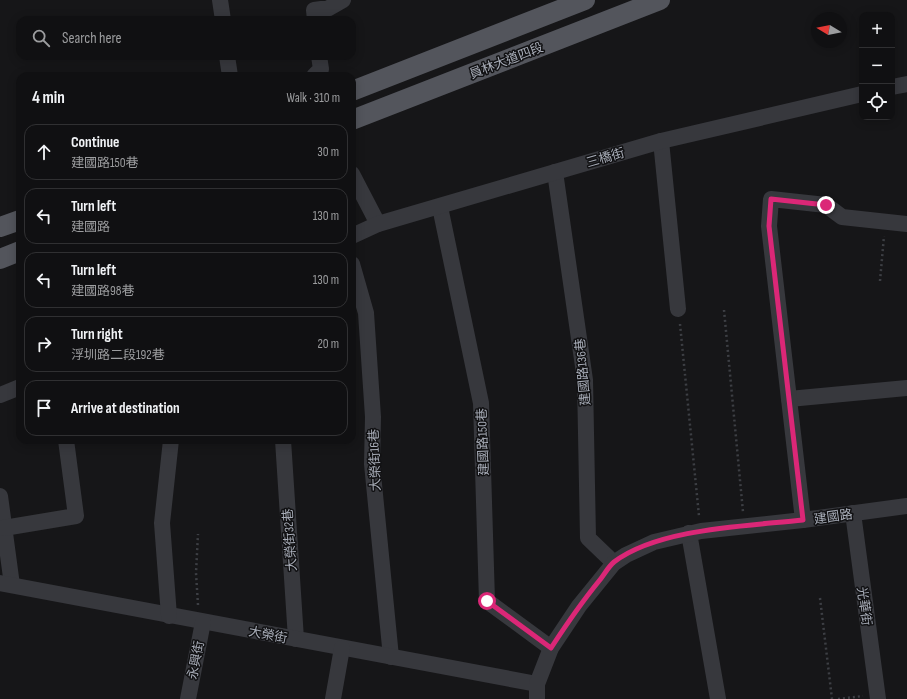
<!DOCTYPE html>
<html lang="en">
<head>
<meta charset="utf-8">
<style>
	body { margin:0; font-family:"Sofia Sans Condensed","Noto Sans TC",sans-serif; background:#1e1e20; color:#f1f3f6 }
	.controls { position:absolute; right:12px; top:12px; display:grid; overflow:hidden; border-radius:8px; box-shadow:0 2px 10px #0003 }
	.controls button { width:36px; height:36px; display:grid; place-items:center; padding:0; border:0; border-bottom:1px solid #303032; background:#101012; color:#f1f3f6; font:20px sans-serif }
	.compass { position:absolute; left:811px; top:12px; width:36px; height:36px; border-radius:50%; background:#101012; box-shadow:0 2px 10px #0003; rotate:280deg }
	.stop { position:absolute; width:12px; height:12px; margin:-9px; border:3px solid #db2777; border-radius:50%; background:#fff }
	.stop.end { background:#db2777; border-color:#fff; box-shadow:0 1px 4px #0008 }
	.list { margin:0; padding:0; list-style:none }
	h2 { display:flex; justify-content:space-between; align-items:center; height:52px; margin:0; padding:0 16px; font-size:17px }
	h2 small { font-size:13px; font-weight:400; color:#9c9d9f }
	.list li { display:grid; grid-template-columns:26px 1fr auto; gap:12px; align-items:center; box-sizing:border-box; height:56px; margin:0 8px 8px; padding:0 8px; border:1px solid #303032; border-radius:12px }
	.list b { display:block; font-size:15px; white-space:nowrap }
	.list p { margin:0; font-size:13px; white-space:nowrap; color:#9c9d9f }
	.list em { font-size:13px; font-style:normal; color:#9c9d9f }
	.icon { flex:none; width:22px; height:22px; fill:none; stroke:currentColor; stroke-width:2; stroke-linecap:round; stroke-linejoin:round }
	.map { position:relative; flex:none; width:907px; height:699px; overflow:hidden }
	.search { position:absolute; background:#101012; box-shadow:0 2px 10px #0003; left:16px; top:16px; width:340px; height:44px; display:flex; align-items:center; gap:10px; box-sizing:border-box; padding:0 14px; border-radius:12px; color:#9c9d9f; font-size:15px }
	.panel { position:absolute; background:#101012; box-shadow:0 2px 10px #0003; left:16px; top:72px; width:340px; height:372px; border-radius:12px }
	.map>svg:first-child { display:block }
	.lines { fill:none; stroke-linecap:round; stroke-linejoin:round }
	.path { stroke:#3d3f44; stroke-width:2.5; stroke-dasharray:2 3; stroke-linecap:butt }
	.minor { stroke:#37383d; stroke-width:16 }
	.major { stroke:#53555c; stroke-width:20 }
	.route { stroke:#db2777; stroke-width:5 }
	.labels { text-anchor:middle; stroke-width:3; stroke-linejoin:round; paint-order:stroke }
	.street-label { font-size:13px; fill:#a8adb8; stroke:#111113 }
</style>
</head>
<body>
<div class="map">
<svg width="907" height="699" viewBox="0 0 907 699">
	<rect width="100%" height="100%" fill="#161618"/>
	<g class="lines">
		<g class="path">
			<polyline points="880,281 884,236"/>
			<polyline points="724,310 743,512"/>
			<polyline points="680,324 699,516"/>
			<polyline points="820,598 832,699"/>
			<polyline points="198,605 196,573 198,534"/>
			<polyline points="838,699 863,696"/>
		</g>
		<g class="minor">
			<polyline points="220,0 223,20"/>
			<polyline points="315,20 314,10 329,8 343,0"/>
			<polyline points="227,56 230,76"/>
			<polyline points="314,76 321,69 319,56"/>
			<polyline points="892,87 907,84"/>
			<polyline points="661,141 678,309"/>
			<polyline points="555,172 585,380 588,538 614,563"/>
			<polyline points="352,174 378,224"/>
			<polyline points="440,207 481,403 487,601 551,648"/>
			<polyline points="352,236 378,224 661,141 862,94"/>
			<polyline points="352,264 366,313 373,417 372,464 391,657"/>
			<polyline points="0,395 20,387"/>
			<polyline points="789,399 907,388"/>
			<polyline points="283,440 296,639"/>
			<polyline points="0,496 12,585"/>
			<polyline points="853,513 878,699"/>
			<polyline points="803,520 769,226 771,199 826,205 842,217 907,224"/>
			<polyline points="4,528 76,516 66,440"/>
			<polyline points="689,533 718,699"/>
			<polyline points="0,583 537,684"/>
			<polyline points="169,616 162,523 171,440"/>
			<polyline points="188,699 203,622"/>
			<polyline points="333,699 342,648"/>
			<polyline points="537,699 537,684 551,648 579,606 614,563 626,555 654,542 701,531 803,520 907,506"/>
		</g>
		<g class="major">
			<polyline points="352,91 585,0"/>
			<polyline points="352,120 660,0"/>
			<polyline points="0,227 20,220"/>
			<polyline points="0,259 20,251"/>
		</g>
	</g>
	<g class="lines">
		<path class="route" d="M487 601 551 648C566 625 581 603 599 581 604 575 608 567 614 562 658 528 749 526 803 520L769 226 771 199 826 205"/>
	</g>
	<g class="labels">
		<g class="street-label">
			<text transform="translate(506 60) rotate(-21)" y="5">員林大道四段</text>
			<text transform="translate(605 157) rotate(-16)" y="5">三橋街</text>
			<text transform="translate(582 372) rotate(-95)" y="5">建國路136巷</text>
			<text transform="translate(482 442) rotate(-92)" y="5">建國路150巷</text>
			<text transform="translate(374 460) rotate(-92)" y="5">大榮街16巷</text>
			<text transform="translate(833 516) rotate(-8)" y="5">建國路</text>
			<text transform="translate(289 540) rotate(-94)" y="5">大榮街32巷</text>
			<text transform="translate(865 606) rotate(82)" y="5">光華街</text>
			<text transform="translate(268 634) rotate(11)" y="5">大榮街</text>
			<text transform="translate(195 660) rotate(-79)" y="5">永興街</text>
		</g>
	</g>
</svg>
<div class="controls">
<button>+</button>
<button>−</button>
<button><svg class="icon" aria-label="locate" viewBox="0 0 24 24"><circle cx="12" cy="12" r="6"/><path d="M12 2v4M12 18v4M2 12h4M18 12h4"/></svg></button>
</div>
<svg class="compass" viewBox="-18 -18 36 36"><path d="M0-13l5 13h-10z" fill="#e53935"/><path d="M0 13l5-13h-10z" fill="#9c9d9f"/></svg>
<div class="stop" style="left:487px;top:601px"></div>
<div class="stop end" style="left:826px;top:205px"></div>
<div class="search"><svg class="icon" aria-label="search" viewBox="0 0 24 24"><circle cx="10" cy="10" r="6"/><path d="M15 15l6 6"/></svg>Search here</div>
<section class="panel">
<h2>4 min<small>Walk · 310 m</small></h2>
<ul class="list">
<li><svg class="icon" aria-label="ahead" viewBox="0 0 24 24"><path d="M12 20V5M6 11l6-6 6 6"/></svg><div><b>Continue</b><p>建國路150巷</p></div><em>30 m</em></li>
<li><svg class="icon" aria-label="left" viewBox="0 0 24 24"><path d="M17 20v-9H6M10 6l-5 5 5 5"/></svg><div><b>Turn left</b><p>建國路</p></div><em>130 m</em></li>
<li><svg class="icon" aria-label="left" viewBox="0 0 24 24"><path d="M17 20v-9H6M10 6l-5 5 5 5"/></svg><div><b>Turn left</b><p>建國路98巷</p></div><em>130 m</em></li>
<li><svg class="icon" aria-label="right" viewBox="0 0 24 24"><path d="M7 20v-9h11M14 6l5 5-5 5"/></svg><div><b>Turn right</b><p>浮圳路二段192巷</p></div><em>20 m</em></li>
<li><svg class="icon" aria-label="arrive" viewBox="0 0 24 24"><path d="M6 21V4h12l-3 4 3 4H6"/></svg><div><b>Arrive at destination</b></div></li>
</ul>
</section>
</div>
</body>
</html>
